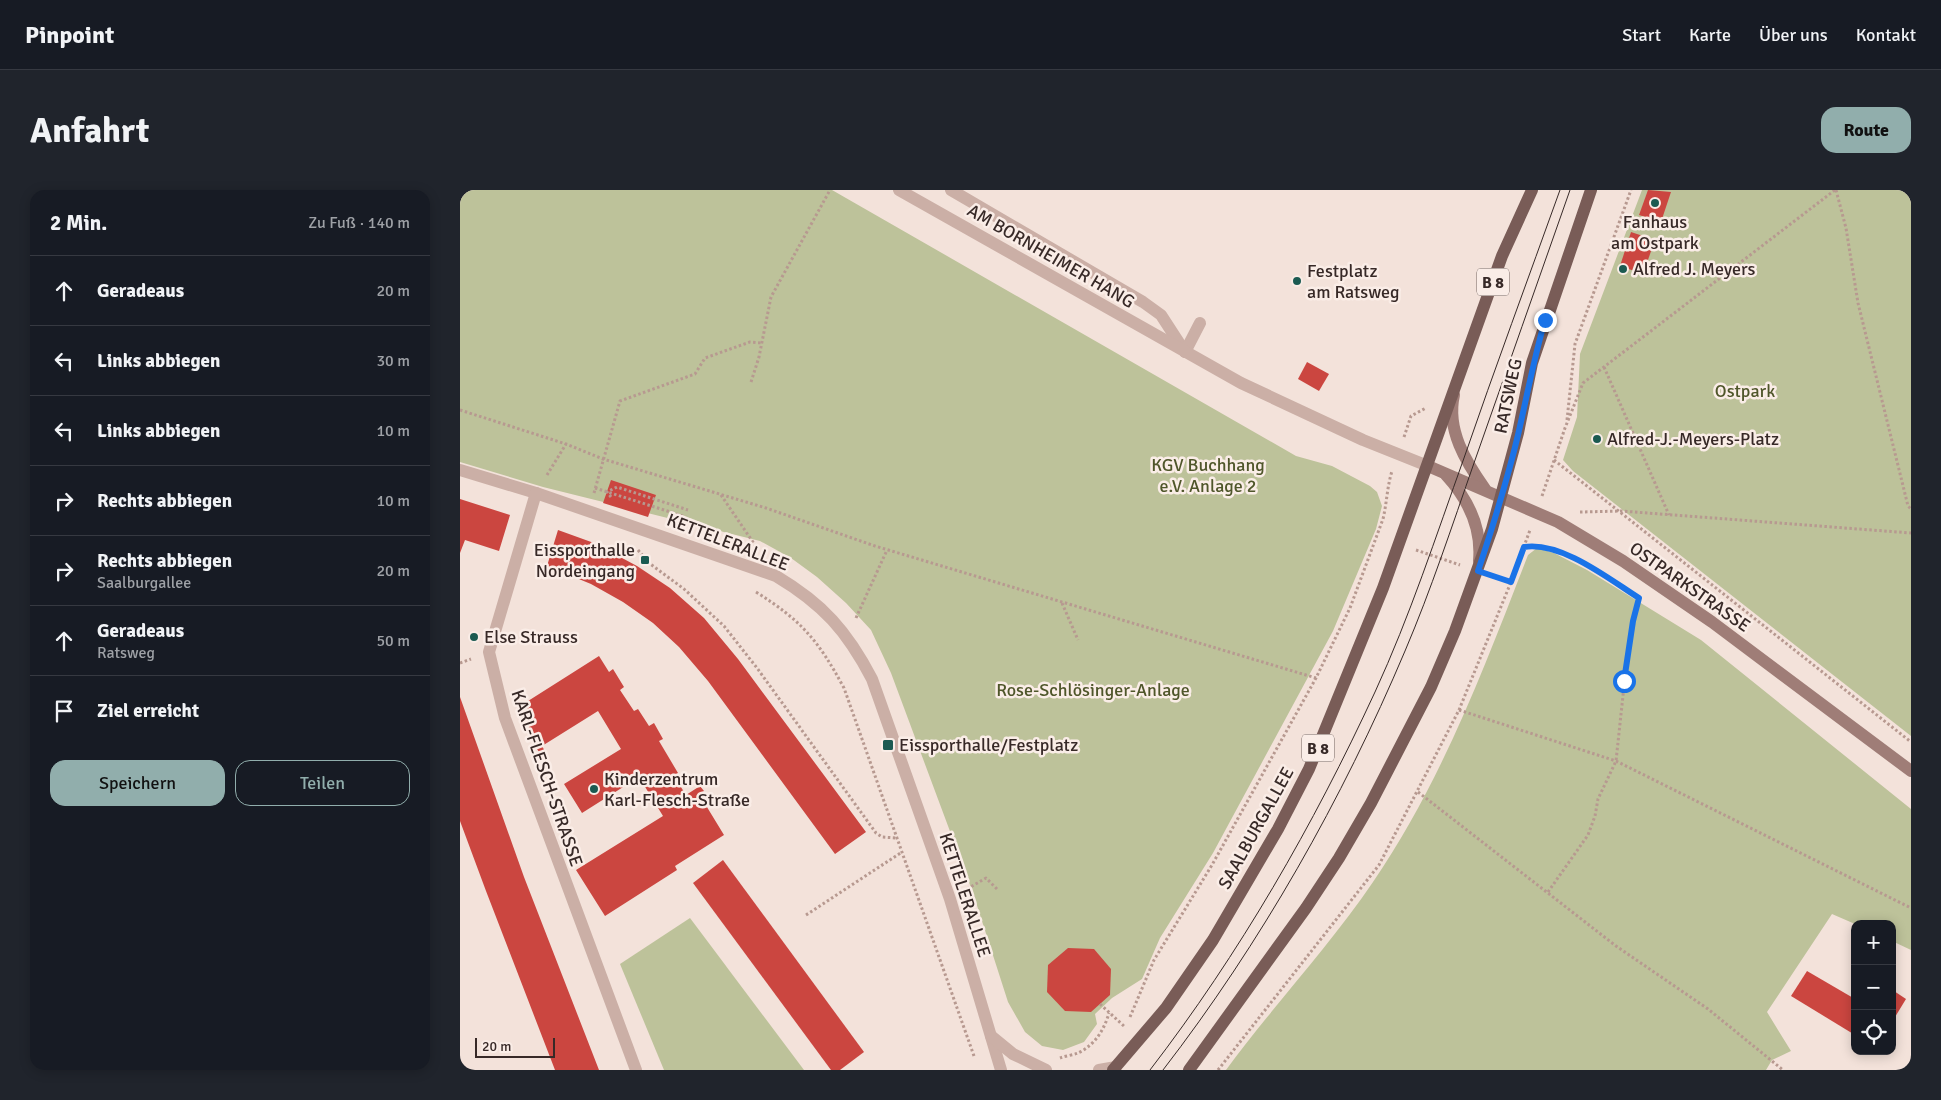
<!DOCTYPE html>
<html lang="de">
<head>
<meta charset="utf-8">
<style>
	body { margin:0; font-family:Signika,sans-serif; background:#20242c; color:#f1f3f6 }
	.controls { position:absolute; right:15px; bottom:15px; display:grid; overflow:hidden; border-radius:10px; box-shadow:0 2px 12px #0003 }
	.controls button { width:45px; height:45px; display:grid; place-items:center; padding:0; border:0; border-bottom:1px solid #363941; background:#171b24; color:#f1f3f6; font:25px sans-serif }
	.scale { position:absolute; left:15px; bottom:12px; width:80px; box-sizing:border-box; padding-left:5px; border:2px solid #372927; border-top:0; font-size:14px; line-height:18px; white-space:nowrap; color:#372927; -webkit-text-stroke:4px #faede7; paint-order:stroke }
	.stop { position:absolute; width:15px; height:15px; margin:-11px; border:4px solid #1a73e8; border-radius:50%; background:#fff }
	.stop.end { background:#1a73e8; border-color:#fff; box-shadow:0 1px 5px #0008 }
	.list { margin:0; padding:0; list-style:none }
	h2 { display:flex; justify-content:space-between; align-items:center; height:65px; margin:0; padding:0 20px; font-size:21px }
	h2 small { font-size:16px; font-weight:400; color:#9ea1a6 }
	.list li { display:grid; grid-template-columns:32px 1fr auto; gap:15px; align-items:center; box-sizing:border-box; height:70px; padding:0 20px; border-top:1px solid #363941 }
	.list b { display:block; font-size:19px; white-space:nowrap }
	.list p { margin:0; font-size:16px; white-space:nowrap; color:#9ea1a6 }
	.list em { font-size:16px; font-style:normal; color:#9ea1a6 }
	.actions { display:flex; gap:10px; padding:15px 20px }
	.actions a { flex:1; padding:11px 0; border:1px solid #91aeac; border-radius:15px; text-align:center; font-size:18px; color:#91aeac }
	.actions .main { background:#91aeac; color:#111 }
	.icon { flex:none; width:28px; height:28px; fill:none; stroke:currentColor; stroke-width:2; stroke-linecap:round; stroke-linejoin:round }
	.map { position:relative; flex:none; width:1451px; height:880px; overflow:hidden; border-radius:15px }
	header { display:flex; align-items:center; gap:30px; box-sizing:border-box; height:70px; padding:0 25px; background:#171b24; border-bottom:1px solid #363941 }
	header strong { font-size:24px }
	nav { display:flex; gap:28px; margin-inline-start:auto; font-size:18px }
	.intro { display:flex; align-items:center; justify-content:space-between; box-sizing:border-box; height:120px; padding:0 30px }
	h1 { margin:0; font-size:35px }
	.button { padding:12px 22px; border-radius:15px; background:#91aeac; color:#111; font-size:18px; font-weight:700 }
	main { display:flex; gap:30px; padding:0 30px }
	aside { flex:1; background:#171b24; border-radius:15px; box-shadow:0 2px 12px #0003 }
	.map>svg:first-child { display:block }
	.green { fill:#bdc29a }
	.building { fill:#cb4640 }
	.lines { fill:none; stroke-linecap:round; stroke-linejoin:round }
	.path { stroke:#b79990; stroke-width:3; stroke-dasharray:2.5 2.5; stroke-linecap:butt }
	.lane { stroke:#cbafa6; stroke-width:12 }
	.street { stroke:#cbafa6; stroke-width:12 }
	.secondary { stroke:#9f7d77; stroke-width:12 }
	.primary { stroke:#795c57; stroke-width:12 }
	.tram { stroke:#372927; stroke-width:1 }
	.route { stroke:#1a73e8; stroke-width:6 }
	.poi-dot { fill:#1b5a51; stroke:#faede7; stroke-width:2 }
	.labels { text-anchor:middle; stroke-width:5; stroke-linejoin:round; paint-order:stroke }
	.shield { fill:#faede7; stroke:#726461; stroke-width:1 }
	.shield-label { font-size:16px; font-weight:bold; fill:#372927 }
	.poi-label { font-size:18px; fill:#372927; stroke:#faede7; text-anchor:start }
	.street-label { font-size:18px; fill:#372927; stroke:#faede7 }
	.park-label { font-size:18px; fill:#4f562a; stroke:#faede7 }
</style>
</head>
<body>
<header>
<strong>Pinpoint</strong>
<nav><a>Start</a><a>Karte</a><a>Über uns</a><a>Kontakt</a></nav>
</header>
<div class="intro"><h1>Anfahrt</h1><a class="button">Route</a></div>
<main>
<aside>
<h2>2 Min.<small>Zu Fuß · 140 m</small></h2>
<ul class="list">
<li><svg class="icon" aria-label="ahead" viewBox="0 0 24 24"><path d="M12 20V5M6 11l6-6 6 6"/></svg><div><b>Geradeaus</b></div><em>20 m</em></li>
<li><svg class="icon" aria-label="left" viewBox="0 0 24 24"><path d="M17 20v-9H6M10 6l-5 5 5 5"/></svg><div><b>Links abbiegen</b></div><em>30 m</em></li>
<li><svg class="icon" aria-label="left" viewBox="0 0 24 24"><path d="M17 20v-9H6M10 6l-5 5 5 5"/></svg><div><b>Links abbiegen</b></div><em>10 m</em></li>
<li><svg class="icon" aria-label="right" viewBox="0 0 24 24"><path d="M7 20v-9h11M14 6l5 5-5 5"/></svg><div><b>Rechts abbiegen</b></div><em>10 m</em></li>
<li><svg class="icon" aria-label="right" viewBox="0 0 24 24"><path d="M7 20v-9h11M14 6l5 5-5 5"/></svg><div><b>Rechts abbiegen</b><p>Saalburgallee</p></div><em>20 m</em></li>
<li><svg class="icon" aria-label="ahead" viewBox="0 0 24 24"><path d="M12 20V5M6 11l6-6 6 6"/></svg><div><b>Geradeaus</b><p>Ratsweg</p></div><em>50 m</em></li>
<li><svg class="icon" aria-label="arrive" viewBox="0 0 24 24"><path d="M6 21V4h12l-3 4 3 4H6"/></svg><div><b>Ziel erreicht</b></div></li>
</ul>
<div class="actions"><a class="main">Speichern</a><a>Teilen</a></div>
</aside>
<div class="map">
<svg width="1451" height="880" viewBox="0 0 1451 880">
	<rect width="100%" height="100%" fill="#f3e2da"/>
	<g class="green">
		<polygon points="0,0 372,0 836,266 872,276 910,296 917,302 922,316 916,339 873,441 753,663 700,748 682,789 652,808 635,824 637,834 624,852 603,860 582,856 565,842 548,812 513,703 431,483 411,440 386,413 357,387 331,368 300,351 83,297 0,272"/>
		<polygon points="1182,0 1451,0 1451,546 1113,281 1103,270 1117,227 1120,164"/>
		<path d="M1077 358 1094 363 1127 380 1241 450 1451 619V760L1432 751V734H1395L1372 724 1307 822 1331 861 1312 870 1306 880H766C813 816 868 758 913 692 982 591 1024 478 1068 365Z"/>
		<polygon points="230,728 344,880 204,880 160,774"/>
	</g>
	<g class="building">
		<polygon points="1188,0 1211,2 1201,32 1179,25"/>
		<polygon points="1171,42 1195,50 1183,84 1160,76"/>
		<polygon points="847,172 869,184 859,201 838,189"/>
		<polygon points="151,290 196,305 188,327 143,313"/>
		<polygon points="0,309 50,325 39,361 5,350 0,363"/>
		<polygon points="98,340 134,353 177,376 210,398 244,428 278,469 406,642 375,664 248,491 219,457 193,433 163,412 131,394 87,376"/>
		<polygon points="139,466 149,482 153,479 164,497 160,500 174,521 178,519 189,536 194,533 203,549 199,551 218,583 214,586 226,605 240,596 244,601 239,604 264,645 215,676 217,680 145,726 116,680 203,626 179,587 122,623 104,594 161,559 138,521 82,556 87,565 83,568 77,559 81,557 57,518"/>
		<polygon points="0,507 64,687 139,880 95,880 26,701 0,631"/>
		<polygon points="263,670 404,862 380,880 371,880 233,693"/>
		<polygon points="608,758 634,759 651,779 650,805 631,822 605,821 587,802 588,775"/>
		<polygon points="1347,781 1395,809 1395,845 1331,806"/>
		<polygon points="1432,794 1436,797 1434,801 1446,809 1432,832"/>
	</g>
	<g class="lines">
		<g class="path">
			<polyline points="1376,0 1386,38 1398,113 1448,316 1451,319"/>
			<polyline points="1144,177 1209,325"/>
			<polyline points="291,192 299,167 311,107 370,0"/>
			<polyline points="0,220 106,254 143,269 306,318 415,356 856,488"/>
			<polyline points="1107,230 1115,154 1171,0"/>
			<polyline points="944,247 951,226 966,218"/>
			<polyline points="1094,270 1451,552"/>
			<polyline points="87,285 106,254"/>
			<polyline points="135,298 226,327"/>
			<polyline points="134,303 160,211 235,184 245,168 290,152 302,153"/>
			<polyline points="261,305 297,358"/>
			<polyline points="1082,306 1105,238 1123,193 1375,0"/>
			<polyline points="151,307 147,302 157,297 228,320"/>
			<polyline points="1120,322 1161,321 1451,343"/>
			<path d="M1064 357C1099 351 1140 384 1169 402"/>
			<polyline points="178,360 189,373 224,399 264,436 297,478 416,643 422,647 437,648"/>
			<polyline points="956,360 1000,375"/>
			<polyline points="1034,386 1051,392 1070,340"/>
			<path d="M296 402C342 431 358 450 384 498L514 866"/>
			<polyline points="602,413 618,450"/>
			<polyline points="396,428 427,360"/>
			<polyline points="0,473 11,469"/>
			<polyline points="999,520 1156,571 1451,718"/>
			<polyline points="958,602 1156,756 1248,819 1323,880"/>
			<polyline points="507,699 526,688 537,699"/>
			<polyline points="1088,702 1128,645 1135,626 1138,609 1156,571 1167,468 1179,408 1176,407"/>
			<polyline points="346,725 442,662"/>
			<polyline points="640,814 665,837"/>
			<path d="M670 827 694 770 752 675 856 488 890 418 923 329C927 312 927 297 932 281"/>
			<path d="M600 868C605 866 613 865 618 863 635 855 644 840 649 823"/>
			<polyline points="758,880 919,675 999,520 1051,392"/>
		</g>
		<g class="lane">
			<polyline points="491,0 683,112 701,125 725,162"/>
			<polyline points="725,162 740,133"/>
		</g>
		<g class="street">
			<polyline points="439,0 781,193 903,250 968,276"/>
			<path d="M0 280 76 303 316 386C363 414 387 441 412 489L490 709 541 880"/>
			<polyline points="76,303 29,462 45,528 176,880"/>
			<polyline points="531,846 553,864 586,880"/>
			<polyline points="639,880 656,877"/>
		</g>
		<g class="secondary">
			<path d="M994 205C986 240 1006 272 1025 299"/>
			<polyline points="968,276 1098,332 1163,371 1252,432 1451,581"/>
			<path d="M986 285C1008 309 1022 338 1019 371"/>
		</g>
		<g class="primary">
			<polyline points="653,880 706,818 753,750 818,639 849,579 923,398 1042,66 1072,0"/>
			<polyline points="729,880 846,718 879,668 911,613 971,497 995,441 1032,339 1058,243 1072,173 1131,0"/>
		</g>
		<g class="tram">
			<path d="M690 880C780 763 853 636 915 502 950 426 976 346 1004 268 1035 178 1068 89 1100 0"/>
			<path d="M703 880C801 753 882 610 945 461 971 400 992 336 1014 273 1046 182 1078 91 1110 0"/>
		</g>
	</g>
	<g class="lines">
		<path class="route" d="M1085 130C1074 168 1067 206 1058 245 1047 291 1033 336 1018 381L1051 392 1064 357C1101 351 1149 389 1179 408L1173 431 1164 491"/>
	</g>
	<g class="poi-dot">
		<circle cx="1195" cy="13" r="5"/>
		<circle cx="1163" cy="79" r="5"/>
		<circle cx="837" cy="91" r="5"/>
		<circle cx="1137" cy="249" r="5"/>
		<rect x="180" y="365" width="10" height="10" rx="2.5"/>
		<circle cx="14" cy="447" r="5"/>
		<rect x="422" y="549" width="12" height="12" rx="2.5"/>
		<circle cx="134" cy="599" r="5"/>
	</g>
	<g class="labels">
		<g class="shield">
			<rect x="1017" y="78.5" width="32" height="27" rx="4"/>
			<rect x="842" y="544.5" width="32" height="27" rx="4"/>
		</g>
		<g class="shield-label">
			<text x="1033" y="98">B 8</text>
			<text x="858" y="564">B 8</text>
		</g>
		<g class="poi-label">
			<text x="1195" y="38" text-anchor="middle">Fanhaus<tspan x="1195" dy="21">am Ostpark</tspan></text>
			<text x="1173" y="85">Alfred J. Meyers</text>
			<text x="847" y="87">Festplatz<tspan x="847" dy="21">am Ratsweg</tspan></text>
			<text x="1147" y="255">Alfred-J.-Meyers-Platz</text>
			<text x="175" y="366" text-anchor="end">Eissporthalle<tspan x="175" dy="21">Nordeingang</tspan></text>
			<text x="24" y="453">Else Strauss</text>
			<text x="439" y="561">Eissporthalle/Festplatz</text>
			<text x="144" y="595">Kinderzentrum<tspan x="144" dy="21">Karl-Flesch-Straße</tspan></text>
		</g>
		<g class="street-label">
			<text transform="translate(591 66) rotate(30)" y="6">AM BORNHEIMER HANG</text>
			<text transform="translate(1048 206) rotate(-78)" y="6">RATSWEG</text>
			<text transform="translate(268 352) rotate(21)" y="6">KETTELERALLEE</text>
			<text transform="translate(1230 397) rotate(35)" y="6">OSTPARKSTRASSE</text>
			<text transform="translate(87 588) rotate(71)" y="6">KARL-FLESCH-STRASSE</text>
			<text transform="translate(796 638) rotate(-61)" y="6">SAALBURGALLEE</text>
			<text transform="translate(505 705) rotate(72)" y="6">KETTELERALLEE</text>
		</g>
		<g class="park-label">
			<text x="1285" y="207">Ostpark</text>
			<text x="748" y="281">KGV Buchhang<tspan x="748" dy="21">e.V. Anlage 2</tspan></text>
			<text x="633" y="506">Rose-Schlösinger-Anlage</text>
		</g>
	</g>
</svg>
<div class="controls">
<button>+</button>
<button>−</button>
<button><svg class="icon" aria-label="locate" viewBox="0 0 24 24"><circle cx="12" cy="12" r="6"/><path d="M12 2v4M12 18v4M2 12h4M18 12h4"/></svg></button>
</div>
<div class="scale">20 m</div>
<div class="stop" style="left:1164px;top:491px"></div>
<div class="stop end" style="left:1085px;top:130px"></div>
</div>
</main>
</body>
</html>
